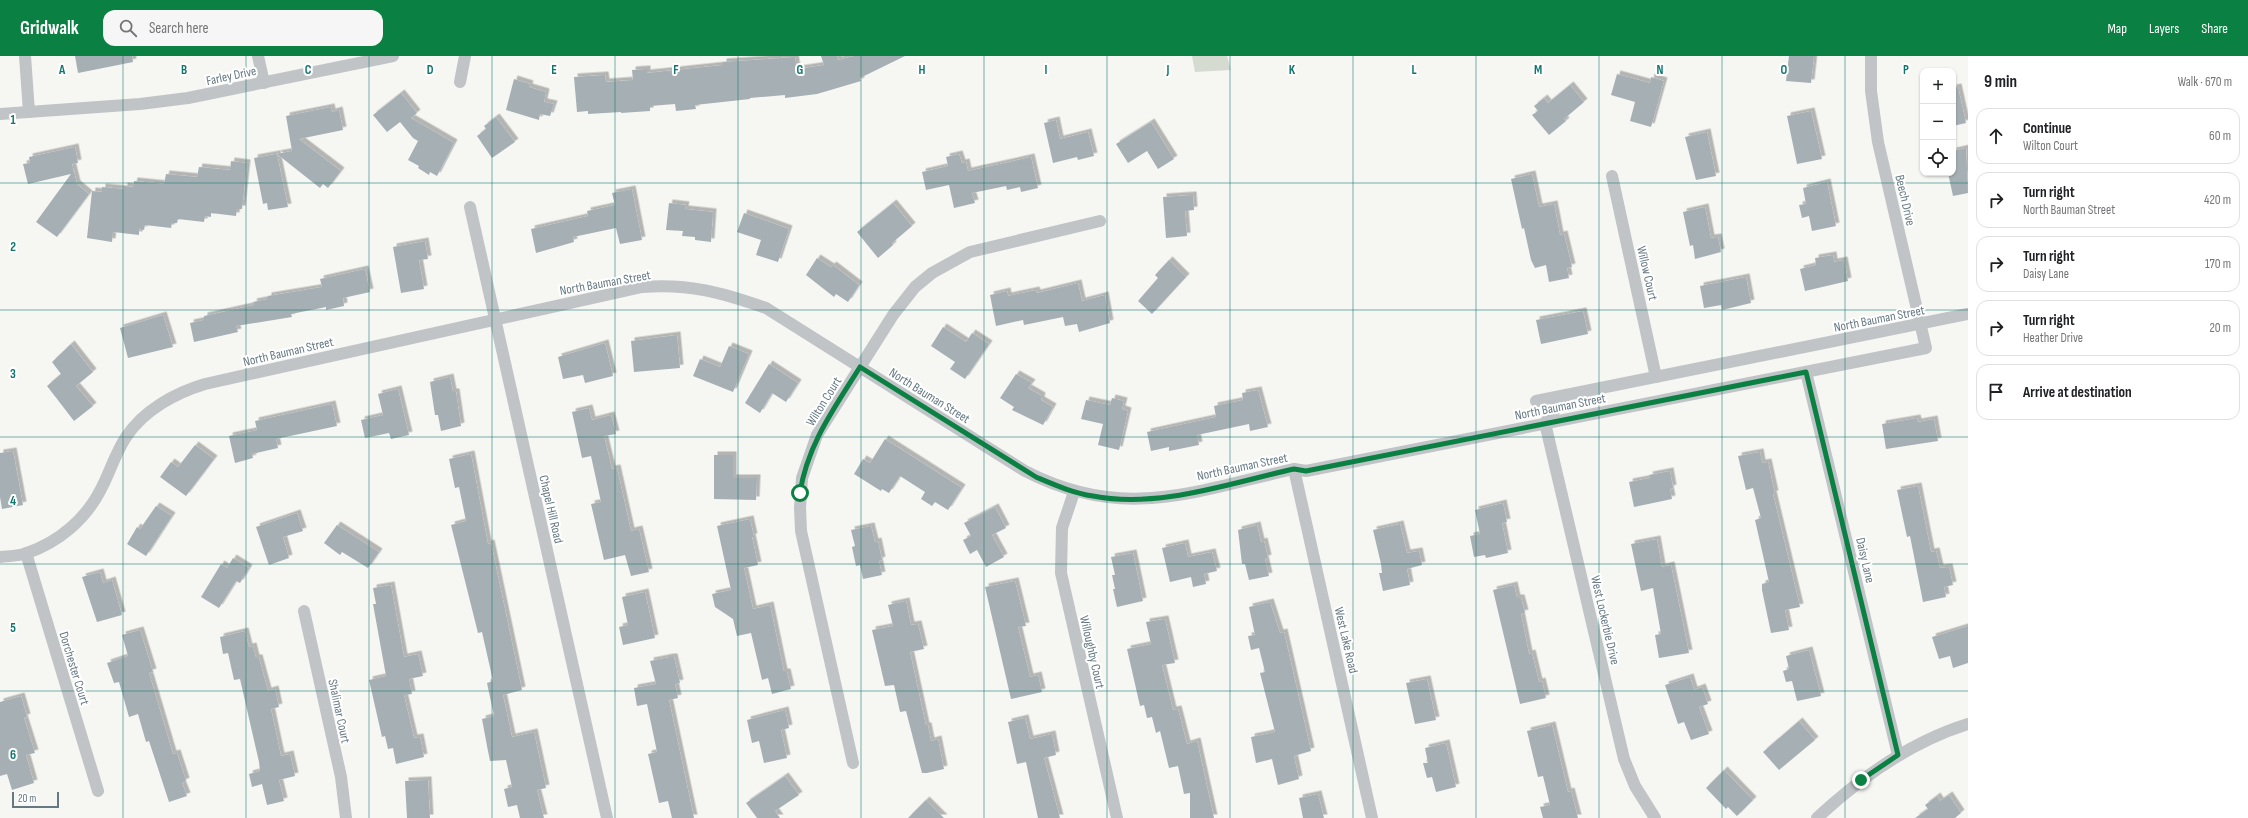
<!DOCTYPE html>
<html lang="en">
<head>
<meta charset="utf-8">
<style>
	body { margin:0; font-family:"Sofia Sans Condensed",sans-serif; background:#f6f6f6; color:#202124 }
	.controls { position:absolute; right:12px; top:12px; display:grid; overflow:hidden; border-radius:8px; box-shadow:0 1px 3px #0004 }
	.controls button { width:36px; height:36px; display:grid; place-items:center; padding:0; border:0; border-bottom:1px solid #e0e0e0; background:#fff; color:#202124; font:20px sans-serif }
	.scale { position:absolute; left:12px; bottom:10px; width:47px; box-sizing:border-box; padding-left:4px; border:2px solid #667983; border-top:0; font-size:11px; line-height:14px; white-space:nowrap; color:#667983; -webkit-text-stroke:3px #fff; paint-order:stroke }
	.stop { position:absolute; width:12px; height:12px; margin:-9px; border:3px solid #0b8043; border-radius:50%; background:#fff }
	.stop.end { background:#0b8043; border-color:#fff; box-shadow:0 1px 4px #0008 }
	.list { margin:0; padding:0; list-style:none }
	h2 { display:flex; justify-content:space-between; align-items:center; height:52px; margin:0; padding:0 16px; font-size:17px }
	h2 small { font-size:13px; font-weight:400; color:#757577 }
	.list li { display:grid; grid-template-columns:26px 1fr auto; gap:12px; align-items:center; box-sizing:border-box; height:56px; margin:0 8px 8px; padding:0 8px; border:1px solid #e0e0e0; border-radius:12px }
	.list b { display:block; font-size:15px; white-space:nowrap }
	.list p { margin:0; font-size:13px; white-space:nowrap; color:#757577 }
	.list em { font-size:13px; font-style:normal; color:#757577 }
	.icon { flex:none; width:22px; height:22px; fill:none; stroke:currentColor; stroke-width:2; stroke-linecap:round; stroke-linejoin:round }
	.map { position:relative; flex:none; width:1968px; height:762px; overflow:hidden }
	header { display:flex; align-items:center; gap:24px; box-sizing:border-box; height:56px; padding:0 20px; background:#0b8043; color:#fff }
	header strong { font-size:19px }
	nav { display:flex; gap:22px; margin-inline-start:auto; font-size:14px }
	.search { width:280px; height:36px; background:#f6f6f6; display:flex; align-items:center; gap:10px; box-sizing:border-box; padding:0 14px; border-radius:12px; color:#757577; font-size:15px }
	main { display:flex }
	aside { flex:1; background:#fff }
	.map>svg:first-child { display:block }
	.green { fill:#d6dbd2 }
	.building { fill:#a6b0b4; filter:url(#shadow) }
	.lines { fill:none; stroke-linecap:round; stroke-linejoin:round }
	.minor { stroke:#c0c4c7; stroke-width:12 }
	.route { stroke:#0b8043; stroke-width:5 }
	.grid { fill:none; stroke:#0f766e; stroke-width:1; stroke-opacity:0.55 }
	.labels { text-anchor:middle; stroke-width:4; stroke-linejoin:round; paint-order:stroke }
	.street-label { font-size:13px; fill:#667983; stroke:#fff }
	.grid-label { font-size:13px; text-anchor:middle; font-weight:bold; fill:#0f766e; stroke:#fff; stroke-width:4; stroke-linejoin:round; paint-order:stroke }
</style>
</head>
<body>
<header>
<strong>Gridwalk</strong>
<div class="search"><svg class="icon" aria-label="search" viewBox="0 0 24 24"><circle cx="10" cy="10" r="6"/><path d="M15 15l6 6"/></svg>Search here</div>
<nav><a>Map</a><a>Layers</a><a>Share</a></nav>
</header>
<main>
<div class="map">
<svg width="1968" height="762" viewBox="0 0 1968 762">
	<defs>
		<filter id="shadow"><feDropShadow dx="3.5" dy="-3.5" stdDeviation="0" flood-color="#0004"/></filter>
	</defs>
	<rect width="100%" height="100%" fill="#f6f6f3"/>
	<polygon class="green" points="1192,0 1227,0 1231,14 1195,16"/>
	<g class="building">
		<polygon points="75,0 132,0 133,6 78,17"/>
		<polygon points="821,0 837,0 838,4 854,0 905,0 860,22 861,25 817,38 785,42 785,39 750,42 750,43 695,49 696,53 676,55 675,48 650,50 650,55 621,57 621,56 588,58 588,55 577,56 574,21 605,19 606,26 633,24 632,14 647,13 647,17 723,9 723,6 795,1 797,13 824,9"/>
		<polygon points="1789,0 1814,0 1811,27 1786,25"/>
		<polygon points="1617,18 1650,27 1651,21 1664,25 1651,71 1630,65 1635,46 1611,39"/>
		<polygon points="514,23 530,28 529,31 546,36 544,46 554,48 550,60 540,58 539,64 506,54"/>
		<polygon points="1570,29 1584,46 1564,63 1566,65 1549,79 1532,59 1538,55 1534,50 1544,42 1548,47"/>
		<polygon points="1958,31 1966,67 1953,70 1953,32"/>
		<polygon points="401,37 417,57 411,62 454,87 437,120 430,116 429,119 418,112 419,110 408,104 418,85 413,82 400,66 387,76 373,59"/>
		<polygon points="331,51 332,56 339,54 343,74 299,83 341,115 328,132 323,128 320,132 277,98 288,151 268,154 267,147 263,148 254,102 292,95 286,60"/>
		<polygon points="1811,55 1822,103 1797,108 1787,60"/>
		<polygon points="496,61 515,86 492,102 477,80 486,73 484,70"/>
		<polygon points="1056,64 1060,83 1088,76 1094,100 1078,104 1077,101 1053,107 1044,67"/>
		<polygon points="1151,66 1174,103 1158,113 1147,95 1128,107 1116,88"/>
		<polygon points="1707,76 1716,120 1696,124 1685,81"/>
		<polygon points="75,91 78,107 72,108 77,128 89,138 57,181 36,166 71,118 28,128 23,108 30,107 29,101"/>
		<polygon points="1966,92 1968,137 1953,140 1948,117 1953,117 1953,95"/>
		<polygon points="959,98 962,107 966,106 968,115 1031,101 1038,132 1021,136 1020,131 1007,134 1006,130 972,137 975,147 954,152 949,129 926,134 922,116 948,110 946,101"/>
		<polygon points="231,105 247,107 242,153 237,153 236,160 211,157 211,161 205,160 204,166 178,163 177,167 172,167 171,172 145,169 144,174 139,173 139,179 113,176 112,186 87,182 92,135 102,136 102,131 124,133 124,130 133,131 134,125 164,128 166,118 197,121 199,111 230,114"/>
		<polygon points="1532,118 1539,151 1554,148 1560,179 1564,178 1572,211 1567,212 1569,222 1549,226 1546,209 1535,212 1531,204 1524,172 1522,173 1511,123"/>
		<polygon points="1827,126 1836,170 1812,175 1809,160 1802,162 1799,149 1806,148 1803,132"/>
		<polygon points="632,133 642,184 620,188 616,172 573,181 574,186 536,197 531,173 588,160 587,155 615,149 612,137"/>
		<polygon points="1193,139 1194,154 1185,155 1187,180 1166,182 1163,141"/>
		<polygon points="669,147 686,149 685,153 713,156 711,186 695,184 695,181 682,180 683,175 666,174"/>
		<polygon points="893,147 912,170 892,187 893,189 878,202 857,176"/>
		<polygon points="1705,151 1711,182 1718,181 1721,196 1695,203 1693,189 1690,190 1683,156"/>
		<polygon points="744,157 789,173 778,206 756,199 761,184 737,176"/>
		<polygon points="425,185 428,203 419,204 424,233 401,237 393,191"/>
		<polygon points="1833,199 1834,206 1844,204 1848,225 1805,235 1800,213 1816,209 1815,202"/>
		<polygon points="817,202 831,211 833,209 859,229 848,246 836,238 834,241 806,219"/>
		<polygon points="1169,204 1186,221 1152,258 1138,245 1158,222 1155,219"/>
		<polygon points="365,213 370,236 343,242 344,250 326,254 326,251 291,258 292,261 236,270 238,276 194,286 190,267 204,264 204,260 254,249 253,246 268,243 268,240 322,231 320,223"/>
		<polygon points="1746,221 1751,247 1722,254 1721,249 1704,252 1700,230"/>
		<polygon points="1078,227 1082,245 1105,239 1110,267 1079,276 1077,268 1065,270 1063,261 1024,269 1023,264 996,270 990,239 1007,235 1008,240 1036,234 1037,237"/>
		<polygon points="1583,255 1588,278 1541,288 1536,264"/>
		<polygon points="163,259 173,291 128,302 120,272"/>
		<polygon points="943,271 966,286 972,277 989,288 965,323 950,313 955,306 931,290"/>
		<polygon points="677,279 680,312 634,316 631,285"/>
		<polygon points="605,287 613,320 585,327 583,319 563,323 558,301"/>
		<polygon points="71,288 93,316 76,330 93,350 74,365 47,330 61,318 52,306"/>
		<polygon points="729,290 749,298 733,336 693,320 700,303 720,311"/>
		<polygon points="769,308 798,327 786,346 772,337 760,357 745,347"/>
		<polygon points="1016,318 1032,327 1028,332 1042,340 1041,344 1053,351 1043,369 1012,354 1014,351 1000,342"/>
		<polygon points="450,321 453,336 456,336 461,370 441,375 438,359 435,359 430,326"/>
		<polygon points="398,333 409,379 391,383 389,377 365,382 361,364 383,359 378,338"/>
		<polygon points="1258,334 1268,371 1250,375 1249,368 1197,379 1199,389 1169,395 1169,391 1151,395 1147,376 1216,361 1214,350 1243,344 1242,337"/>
		<polygon points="1112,342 1124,345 1122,353 1128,355 1119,394 1098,389 1103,368 1081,363 1086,344 1110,349"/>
		<polygon points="332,348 337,370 276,383 278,392 252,398 253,402 235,407 229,380 257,374 255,365"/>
		<polygon points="589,352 592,364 611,359 616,378 604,380 612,413 617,412 631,475 639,473 649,516 631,520 625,499 604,504 591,448 601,446 591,400 582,402 572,356"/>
		<polygon points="1917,362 1918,366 1934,363 1938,385 1886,393 1882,368"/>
		<polygon points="885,383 962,432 948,454 935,446 932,450 921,443 925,436 900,420 889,437 882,433 881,435 854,418 863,403 870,407"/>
		<polygon points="195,389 214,403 186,440 160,421 171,406 178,411"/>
		<polygon points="13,395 23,449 2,453 0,441 0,397"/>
		<polygon points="1760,396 1762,407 1768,406 1775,438 1773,438 1800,551 1785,554 1789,574 1771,577 1762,534 1762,528 1769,526 1755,464 1761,462 1753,432 1746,434 1738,400"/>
		<polygon points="471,398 488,488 491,487 522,634 503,639 512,681 534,676 546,732 537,734 544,762 520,762 517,749 508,751 504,733 512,731 506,704 490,705 487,690 482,663 494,660 487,627 493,625 482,576 478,577 451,469 466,465 459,431 455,432 449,403"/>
		<polygon points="714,399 733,399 733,422 757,422 756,444 714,443"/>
		<polygon points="1670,415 1673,432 1670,433 1672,443 1634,451 1629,426 1650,422 1649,419"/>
		<polygon points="1918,430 1931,496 1936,495 1940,512 1949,511 1953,529 1944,531 1946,541 1923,546 1910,480 1907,481 1897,434"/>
		<polygon points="1503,447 1507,466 1502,467 1508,497 1486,502 1485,499 1474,501 1470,480 1480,478 1475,454"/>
		<polygon points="156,450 172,460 146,500 127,488 137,471 140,473"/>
		<polygon points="995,451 1006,472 992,479 1004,501 986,511 977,494 970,498 963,484 971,480 964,467"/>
		<polygon points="297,457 303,475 283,481 289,502 269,509 256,471"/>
		<polygon points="750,463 754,481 752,481 758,509 744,512 753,553 770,549 784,616 787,616 791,633 772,638 768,622 762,624 751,577 737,580 733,563 715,551 712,538 731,534 717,470"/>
		<polygon points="1400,468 1407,497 1419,495 1422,509 1407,513 1410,529 1383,535 1379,517 1382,517 1381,508 1373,474"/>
		<polygon points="337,469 379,496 368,512 342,496 340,499 324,487"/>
		<polygon points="1257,469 1261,486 1264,485 1268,502 1265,503 1269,520 1249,524 1245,508 1242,508 1238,474"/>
		<polygon points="871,470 875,486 878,485 882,504 879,505 882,519 863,523 860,509 856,510 852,491 855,490 851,474"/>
		<polygon points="1657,483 1662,511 1671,509 1689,597 1659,602 1655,579 1661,578 1653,532 1641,535 1631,488"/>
		<polygon points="1185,487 1188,501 1212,496 1217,515 1204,518 1206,528 1193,531 1191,521 1170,526 1162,492"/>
		<polygon points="1133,497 1143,545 1117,551 1113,533 1115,533 1112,519 1115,519 1111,501"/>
		<polygon points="233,502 249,512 240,527 236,525 219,552 201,541 221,508 227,512"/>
		<polygon points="100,516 103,527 112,524 122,559 97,566 82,521"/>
		<polygon points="1015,525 1026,570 1018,571 1030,621 1038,619 1042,636 1011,643 985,531"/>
		<polygon points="391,529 404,601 418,598 423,620 409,623 412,638 404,639 414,682 420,681 424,701 396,708 393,692 388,693 385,680 382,681 369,624 386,620 373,548 376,548 373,532"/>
		<polygon points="1514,529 1517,542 1521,542 1525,557 1521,558 1529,598 1532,597 1539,626 1542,625 1546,642 1520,648 1493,534"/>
		<polygon points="645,536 655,582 623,589 619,571 628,569 622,541"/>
		<polygon points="906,545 911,569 918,568 924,593 910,596 926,670 928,670 931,685 938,683 944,713 927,717 922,717 906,655 900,656 894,629 885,630 872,574 893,570 888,549"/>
		<polygon points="1270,546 1280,577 1284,576 1311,695 1294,700 1299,723 1278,729 1272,703 1256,707 1251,681 1275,676 1260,617 1265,616 1259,592 1251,594 1248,580 1255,579 1249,551"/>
		<polygon points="1165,563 1175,607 1162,609 1173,654 1178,653 1187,688 1197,685 1214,762 1190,762 1190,737 1184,738 1178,710 1169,712 1160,675 1156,677 1152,661 1147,662 1144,649 1140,650 1127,593 1151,588 1146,566"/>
		<polygon points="1968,570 1968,607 1953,612 1950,600 1939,603 1932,581"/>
		<polygon points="140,574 153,616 149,617 173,698 177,697 186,725 182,727 187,740 169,746 149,685 146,686 138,658 129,661 119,626 114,627 107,607 128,600 122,579"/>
		<polygon points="245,575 249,591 253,590 256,602 259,602 268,635 275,633 279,651 271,653 281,700 290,698 295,720 279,724 284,745 267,749 262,728 252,731 249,718 260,715 259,706 240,623 234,624 228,597 223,598 220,581"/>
		<polygon points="1809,594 1821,640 1797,645 1792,625 1786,626 1783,615 1789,613 1786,600"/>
		<polygon points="670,601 674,601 680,627 675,628 678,642 669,644 694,762 672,762 668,745 659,747 648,698 657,696 647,648 637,650 634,632 656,628 650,605"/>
		<polygon points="1690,621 1694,634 1702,631 1708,648 1699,651 1709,678 1691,684 1684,666 1678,668 1665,629"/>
		<polygon points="1427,623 1436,664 1415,668 1406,627"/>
		<polygon points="21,640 27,661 24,662 35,697 26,699 34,727 12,734 7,718 0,720 0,646"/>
		<polygon points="785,654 789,672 781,674 787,702 764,707 759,685 752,687 747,664"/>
		<polygon points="1025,662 1030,683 1052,678 1056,699 1044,702 1060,762 1038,762 1026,706 1017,708 1008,666"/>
		<polygon points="1799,665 1815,684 1779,714 1763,696"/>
		<polygon points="1552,669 1568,736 1571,735 1578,762 1543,762 1540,751 1550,749 1543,720 1538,721 1527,675"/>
		<polygon points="1446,687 1456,731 1436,736 1432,721 1427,722 1423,707 1428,707 1425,692"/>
		<polygon points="1724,714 1753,744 1737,760 1728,751 1726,753 1706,732"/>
		<polygon points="785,720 799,739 775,755 780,762 757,762 746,747"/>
		<polygon points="428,724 430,762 407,762 405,725"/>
		<polygon points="1318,738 1324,762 1303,762 1299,742"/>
		<polygon points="1949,739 1961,757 1955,762 1915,762 1928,753 1925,749 1937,740 1940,745"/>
		<polygon points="926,744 944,762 908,762"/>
	</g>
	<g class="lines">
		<g class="minor">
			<polyline points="25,0 29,56"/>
			<polyline points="258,0 264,27"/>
			<polyline points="460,26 465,0"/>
			<polyline points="0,58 140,48 188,42 393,0"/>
			<polyline points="1612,120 1656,321"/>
			<polyline points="470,151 607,762"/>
			<polyline points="1806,316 1898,699"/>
			<polyline points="1566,339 1545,367 1624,703 1635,730 1655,762"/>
			<polyline points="1536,345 1968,258"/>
			<polyline points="1294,413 1372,762"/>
			<polyline points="1074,436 1062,472 1061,517 1117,762"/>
			<polyline points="26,497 98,735"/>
			<path d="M0 501C9 500 19 500 27 497 59 486 86 463 101 433 110 416 115 398 126 381 144 354 175 337 205 328L642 231C689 227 723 237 766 252L1025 415C1124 466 1194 435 1294 413L1306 415 1926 292 1878 86 1871 35V0"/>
			<polyline points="304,555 341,721 346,762"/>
			<polyline points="853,707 801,475 800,452 802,422 817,379 893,259 915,231 932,217 970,196 1100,165"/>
			<path d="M1817 762C1861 721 1910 686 1968 668"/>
		</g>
	</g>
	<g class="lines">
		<path class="route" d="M800 437C807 389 835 351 860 311L1036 421C1055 429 1073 437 1093 440 1158 453 1230 427 1294 413L1306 415 1806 316 1898 699 1861 724"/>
	</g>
	<path class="grid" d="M123 0V762M246 0V762M369 0V762M492 0V762M615 0V762M738 0V762M861 0V762M984 0V762M1107 0V762M1230 0V762M1353 0V762M1476 0V762M1599 0V762M1722 0V762M1845 0V762M0 127H1968M0 254H1968M0 381H1968M0 508H1968M0 635H1968"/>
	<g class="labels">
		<g class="street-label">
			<text transform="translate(231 19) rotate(-12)" y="5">Farley Drive</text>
			<text transform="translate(1906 144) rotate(77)" y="5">Beech Drive</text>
			<text transform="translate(1648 217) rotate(77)" y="5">Willow Court</text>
			<text transform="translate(605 226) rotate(-10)" y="5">North Bauman Street</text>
			<text transform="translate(1879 262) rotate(-11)" y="5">North Bauman Street</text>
			<text transform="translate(288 295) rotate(-13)" y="5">North Bauman Street</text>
			<text transform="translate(930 339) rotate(32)" y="5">North Bauman Street</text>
			<text transform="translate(823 345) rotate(-58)" y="5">Wilton Court</text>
			<text transform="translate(1560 350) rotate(-11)" y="5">North Bauman Street</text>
			<text transform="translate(1242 410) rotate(-12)" y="5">North Bauman Street</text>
			<text transform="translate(552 453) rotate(77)" y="5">Chapel Hill Road</text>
			<text transform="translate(1866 504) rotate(77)" y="5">Daisy Lane</text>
			<text transform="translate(1606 564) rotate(77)" y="5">West Lockerbie Drive</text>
			<text transform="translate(1347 584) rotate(77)" y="5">West Lake Road</text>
			<text transform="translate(1093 596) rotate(77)" y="5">Willoughby Court</text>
			<text transform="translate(75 612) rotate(73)" y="5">Dorchester Court</text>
			<text transform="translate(340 655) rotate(78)" y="5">Shalimar Court</text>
		</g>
	</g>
	<g class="grid-label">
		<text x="62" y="18">A</text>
		<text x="184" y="18">B</text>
		<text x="308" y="18">C</text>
		<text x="430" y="18">D</text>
		<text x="554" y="18">E</text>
		<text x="676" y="18">F</text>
		<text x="800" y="18">G</text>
		<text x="922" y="18">H</text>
		<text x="1046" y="18">I</text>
		<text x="1168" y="18">J</text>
		<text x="1292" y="18">K</text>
		<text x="1414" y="18">L</text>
		<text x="1538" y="18">M</text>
		<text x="1660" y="18">N</text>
		<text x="1784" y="18">O</text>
		<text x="1906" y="18">P</text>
		<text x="13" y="68">1</text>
		<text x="13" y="195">2</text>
		<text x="13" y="322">3</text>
		<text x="13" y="449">4</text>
		<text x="13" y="576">5</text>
		<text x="13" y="703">6</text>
	</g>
</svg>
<div class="controls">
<button>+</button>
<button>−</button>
<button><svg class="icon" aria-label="locate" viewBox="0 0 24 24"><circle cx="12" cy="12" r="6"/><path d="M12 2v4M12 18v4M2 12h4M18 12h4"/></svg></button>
</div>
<div class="scale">20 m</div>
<div class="stop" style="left:800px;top:437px"></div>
<div class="stop end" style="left:1861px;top:724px"></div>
</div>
<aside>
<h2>9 min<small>Walk · 670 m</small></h2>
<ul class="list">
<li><svg class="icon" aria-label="ahead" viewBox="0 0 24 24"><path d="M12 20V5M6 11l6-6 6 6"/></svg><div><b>Continue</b><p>Wilton Court</p></div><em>60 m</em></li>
<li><svg class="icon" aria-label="right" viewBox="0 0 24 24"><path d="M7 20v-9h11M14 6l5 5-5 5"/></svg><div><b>Turn right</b><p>North Bauman Street</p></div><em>420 m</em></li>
<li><svg class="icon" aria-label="right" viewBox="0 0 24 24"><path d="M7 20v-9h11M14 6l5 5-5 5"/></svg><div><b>Turn right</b><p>Daisy Lane</p></div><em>170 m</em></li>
<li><svg class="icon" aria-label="right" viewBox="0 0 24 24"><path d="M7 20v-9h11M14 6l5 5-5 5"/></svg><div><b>Turn right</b><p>Heather Drive</p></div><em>20 m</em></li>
<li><svg class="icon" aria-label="arrive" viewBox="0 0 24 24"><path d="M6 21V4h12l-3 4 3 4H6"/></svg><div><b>Arrive at destination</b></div></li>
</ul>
</aside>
</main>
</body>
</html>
